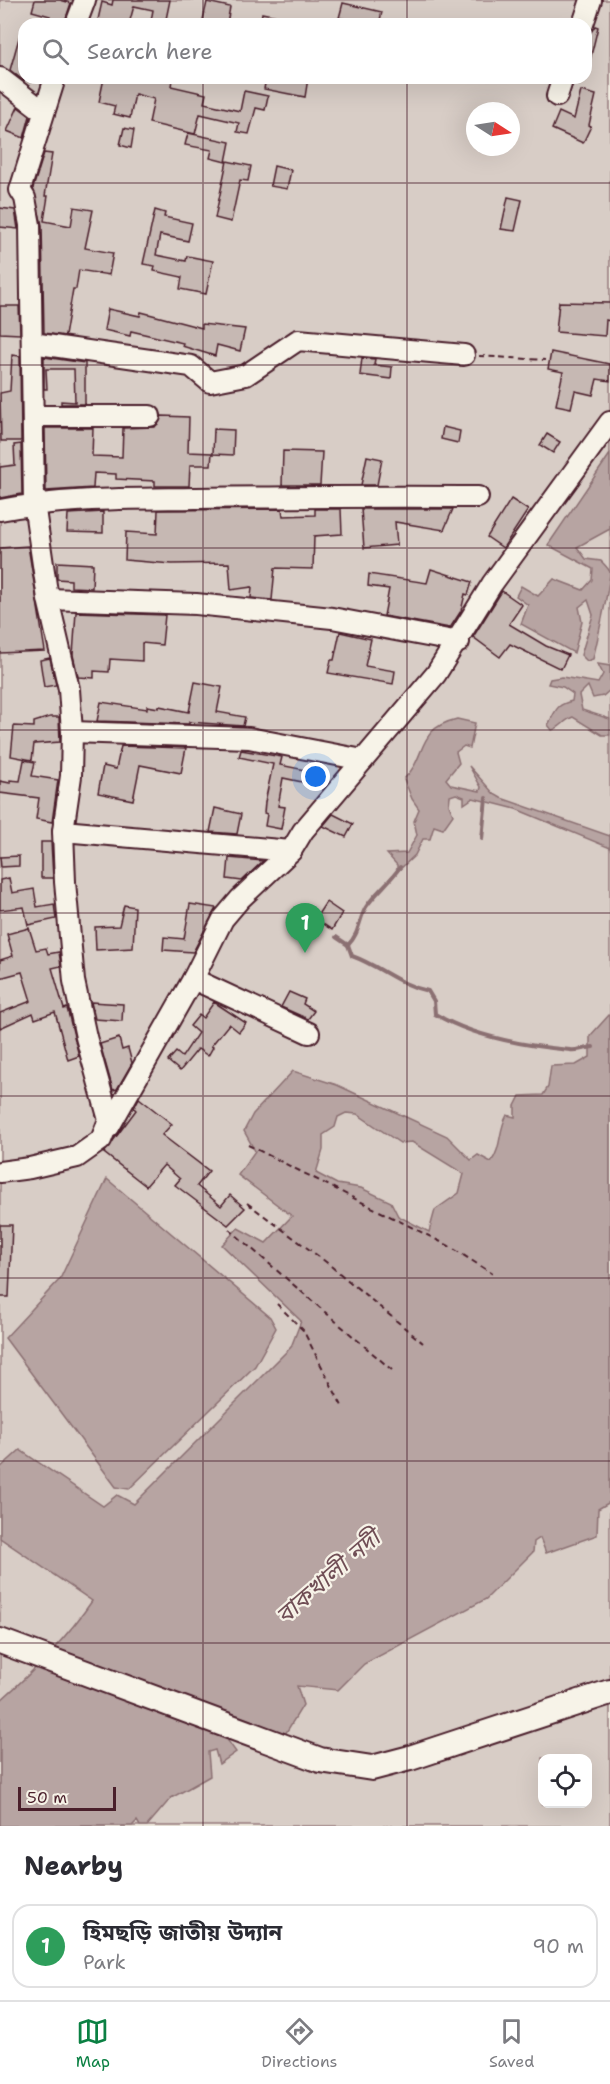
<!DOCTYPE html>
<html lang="en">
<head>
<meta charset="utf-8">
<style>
	body { margin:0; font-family:"Shantell Sans","Noto Sans Bengali",sans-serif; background:#f2f2f3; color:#2b2b33 }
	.controls { position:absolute; right:18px; bottom:18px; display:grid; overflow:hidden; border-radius:12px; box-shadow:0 6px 24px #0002 }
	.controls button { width:54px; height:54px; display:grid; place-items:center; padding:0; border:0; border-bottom:2px solid #e1e1e2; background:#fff; color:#2b2b33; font:30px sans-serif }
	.compass { position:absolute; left:466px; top:102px; width:54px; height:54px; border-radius:50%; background:#fff; box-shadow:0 6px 24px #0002; rotate:102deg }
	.scale { position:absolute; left:18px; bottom:15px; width:98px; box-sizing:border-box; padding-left:6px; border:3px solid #4a1f2b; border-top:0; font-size:16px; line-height:21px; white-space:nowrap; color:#4a1f2b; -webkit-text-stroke:4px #f7f3e8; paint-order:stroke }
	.you { position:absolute; left:316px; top:777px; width:21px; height:21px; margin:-15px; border:4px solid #fff; border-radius:50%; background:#1a73e8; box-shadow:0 0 0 9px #1a73e833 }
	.badge { display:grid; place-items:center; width:39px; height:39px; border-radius:50%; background:#0b8043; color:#fff; font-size:20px; font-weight:700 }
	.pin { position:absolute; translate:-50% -50px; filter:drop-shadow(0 2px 3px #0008) }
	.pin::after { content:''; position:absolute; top:32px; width:21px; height:18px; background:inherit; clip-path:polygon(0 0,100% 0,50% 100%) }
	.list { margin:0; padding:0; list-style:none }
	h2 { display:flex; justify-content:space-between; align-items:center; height:78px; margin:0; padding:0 24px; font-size:26px }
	h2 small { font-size:20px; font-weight:400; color:#7c7c81 }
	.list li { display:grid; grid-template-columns:39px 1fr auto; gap:18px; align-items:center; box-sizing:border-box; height:84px; margin:0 12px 12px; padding:0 12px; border:2px solid #e1e1e2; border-radius:18px }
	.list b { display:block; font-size:22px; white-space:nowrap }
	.list p { margin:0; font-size:20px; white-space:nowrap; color:#7c7c81 }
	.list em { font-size:20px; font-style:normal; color:#7c7c81 }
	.icon { flex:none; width:33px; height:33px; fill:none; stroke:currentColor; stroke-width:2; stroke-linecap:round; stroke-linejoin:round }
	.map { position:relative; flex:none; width:610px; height:1826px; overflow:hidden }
	.search { position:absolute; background:#fff; box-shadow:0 6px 24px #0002; left:18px; right:18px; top:18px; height:66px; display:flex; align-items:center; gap:15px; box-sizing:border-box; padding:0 21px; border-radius:18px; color:#7c7c81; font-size:22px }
	.sheet { height:174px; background:#fff }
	nav { display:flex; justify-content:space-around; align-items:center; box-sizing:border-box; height:84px; border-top:2px solid #e1e1e2; background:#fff; font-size:16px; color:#7c7c81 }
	nav a { display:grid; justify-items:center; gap:3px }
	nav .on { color:#0b8043 }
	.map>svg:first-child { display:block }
	.green { fill:#d8cdc6; stroke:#917678; stroke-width:1.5; fill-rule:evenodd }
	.water { fill:#b7a4a2; stroke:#8b6f72; stroke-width:1.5; fill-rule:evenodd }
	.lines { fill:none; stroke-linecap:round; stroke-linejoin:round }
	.stream { stroke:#8b6f72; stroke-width:4 }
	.building { fill:#c6b8b3; stroke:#4a1f2b; stroke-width:1.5 }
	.minor-casing { stroke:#4a1f2b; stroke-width:24 }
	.major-casing { stroke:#4a1f2b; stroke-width:28 }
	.path { stroke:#4a1f2b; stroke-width:2; stroke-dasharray:6 4.5; stroke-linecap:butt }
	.minor { stroke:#f7f3e8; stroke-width:20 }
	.major { stroke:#f7f3e8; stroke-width:24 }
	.grid { fill:none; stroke:#4a1f2b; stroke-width:1.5; stroke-opacity:0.55 }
	.labels { text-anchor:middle; stroke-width:4.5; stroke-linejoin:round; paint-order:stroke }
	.water-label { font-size:24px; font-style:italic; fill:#704e55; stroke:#f7f3e8 }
</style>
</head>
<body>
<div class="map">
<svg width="610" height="1826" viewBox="0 0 610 1826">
	<rect width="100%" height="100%" fill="#f0ebe0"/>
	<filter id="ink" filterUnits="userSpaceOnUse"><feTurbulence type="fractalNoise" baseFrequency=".0167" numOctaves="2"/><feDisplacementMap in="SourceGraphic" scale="12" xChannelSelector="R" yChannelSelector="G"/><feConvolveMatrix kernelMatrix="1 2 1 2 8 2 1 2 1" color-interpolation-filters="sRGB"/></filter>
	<g filter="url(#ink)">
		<path class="green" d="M0 0H610V1826H0ZM24 24H586V78H24ZM475 111H511V147H475ZM542 1758H588V1804H542Z"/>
		<g class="water">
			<path d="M610 454V529L577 547 586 559 601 561C604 564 608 568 610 572 610 584 597 642 593 659L587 661 581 655 593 615 588 600 579 607 582 622 574 653 521 624 528 605 516 596 521 586 538 596 554 579 583 590 592 580 593 569 548 545Z"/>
			<path d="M598 664 610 666V690L603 696 593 698 588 686 579 695 582 710 610 719V735H602L573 717C564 720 561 728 552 730L548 725C556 711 555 705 572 701L573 694 563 687 548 684 550 679 562 677 598 683 603 674Z"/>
			<path d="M457 719 475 723 470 748 464 746 456 752 459 763 446 779 451 785 480 791 481 787 469 766 494 794 501 798 610 836V848L516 809 473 798 464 804V797L456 794 450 796 449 805 453 815 443 829 434 826 430 839H423L415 855 397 872V865L387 854 407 853 417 835 414 821 419 809 412 799 404 779C428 756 415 729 457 719Z"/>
			<path d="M610 1014V1502L598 1509 597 1535 546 1553 540 1538 534 1542 533 1552 486 1599 364 1664 338 1690 297 1686 303 1705 284 1736 246 1726 228 1741 236 1752 219 1764 215 1750 208 1752 210 1776 171 1798 147 1826H140L137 1821 132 1826H0V1701C34 1671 66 1639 92 1601L0 1538V1468L20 1450 103 1506 117 1495 134 1504 291 1347 301 1321 222 1245 238 1228 266 1243 292 1216 238 1175 255 1151 244 1131 253 1114 293 1071 337 1085 447 1136 471 1160 478 1155 491 1162C502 1147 498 1131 507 1115L515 1117V1106L520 1096 543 1095 548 1087 551 1066 576 1065 590 1057V1036ZM346 1113 357 1114 400 1143 412 1142 464 1174 459 1193 435 1210 429 1232 398 1216 391 1202 361 1188 337 1184 316 1173 323 1150V1135L335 1127 338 1117Z"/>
			<polygon points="107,1179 270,1317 276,1328 255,1366 129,1489 116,1487 5,1338 60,1279"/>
		</g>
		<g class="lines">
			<g class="stream">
				<polyline points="482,839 486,798"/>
				<path d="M400 867C390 882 376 892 366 907 359 919 359 935 348 945L352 956C380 966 399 985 428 991L434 1001 435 1014C473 1037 526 1046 570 1050 578 1051 586 1048 593 1047"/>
				<polyline points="336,937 348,945"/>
			</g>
		</g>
		<g class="building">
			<polygon points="35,0 60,0 71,3 64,24 47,24 50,16 32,11"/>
			<polygon points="113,0 170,0 165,24 151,21 153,10 134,6 129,24 97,24 102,2 112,5"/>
			<polygon points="207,2 230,7 227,24 202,24"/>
			<polygon points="343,3 382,12 379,24 339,18"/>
			<polygon points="262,13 293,19 293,24 260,24"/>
			<polygon points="595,26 598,27 590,60 586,59 586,36"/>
			<polygon points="21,31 24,31 24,81 10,70"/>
			<polygon points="104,78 172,80 171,86 206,94 204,103 240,111 244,91 268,96 265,110 256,108 249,134 237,132 239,123 200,114 195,134 149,123 154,99 135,94 130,118 113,114 115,106 99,102"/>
			<polygon points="266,78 308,78 305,97 264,89"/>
			<polygon points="581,91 596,95 589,125 591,126 583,143 552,129 559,112 574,119"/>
			<polygon points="18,107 30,116 24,138 7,131"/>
			<polygon points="124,128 134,130 131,148 120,145"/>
			<polygon points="188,133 230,142 226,162 210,158 212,150 185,145"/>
			<polygon points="44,153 52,154 45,196 48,196 44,221 71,226 74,207 93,210 85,248 113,253 109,275 79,270 76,289 73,289 65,336 44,333 42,225 33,188"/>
			<polygon points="227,161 251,166 248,181 240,180 231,222 215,218"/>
			<polygon points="274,166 291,170 287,189 270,186"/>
			<polygon points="508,197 522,200 515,231 501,229"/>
			<polygon points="0,208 15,210 18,229 0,227"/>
			<polygon points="155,210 165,213 164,217 192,223 188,241 160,235 156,255 186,261 187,256 213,261 206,294 180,289 182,277 154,271 155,266 143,264"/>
			<polygon points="559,302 610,303 610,321 606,320 605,336 556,332"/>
			<polygon points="0,306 19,306 20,334 0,333"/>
			<polygon points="108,309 140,316 141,312 202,328 202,324 245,329 240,351 217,345 215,356 182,346 183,343 131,331 130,336 104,330"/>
			<polygon points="551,352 610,364 610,381 597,379 593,395 575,391 571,408 556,405 563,372 548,369"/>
			<polygon points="12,355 20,356 21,441 1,441 0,393 10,391"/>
			<polygon points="44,357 85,363 85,404 61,404 61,401 75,402 74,369 46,369 47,389 44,389"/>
			<polygon points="362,358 375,359 374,365 392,367 391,379 360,375"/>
			<polygon points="162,416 189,417 188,452 212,453 211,465 190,465 189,486 155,486 155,481 116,479 116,474 94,473 93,488 46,491 45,428 93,428 92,456 122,457 123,428 155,427"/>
			<polygon points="443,427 460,431 458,443 441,439"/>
			<polygon points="214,429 234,430 233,455 213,454"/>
			<polygon points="547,434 560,442 553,453 540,445"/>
			<polygon points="21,444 22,494 0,498 0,467 15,465 14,445"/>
			<polygon points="283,451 322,452 320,485 282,485"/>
			<polygon points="367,456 382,459 377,485 361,485"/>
			<polygon points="511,499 528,510 503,548 487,537"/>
			<polygon points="282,509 283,516 315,515 315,509 341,509 342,534 314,536 313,569 275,568 272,600 251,598 252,587 231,590 229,563 172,564 125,560 126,532 157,534 158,510"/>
			<polygon points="361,509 453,509 444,530 395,522 397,545 364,548"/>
			<polygon points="103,512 103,533 67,532 68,514"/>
			<polygon points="28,546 45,651 0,653 0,548"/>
			<polygon points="57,562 93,564 92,588 71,587 71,580 57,579"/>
			<polygon points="431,569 472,582 468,595 465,594 461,611 450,628 384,616 389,589 368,586 369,574 427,583"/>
			<polygon points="502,591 522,605 509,624 546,646 568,655 561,669 510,644 500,657 473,637"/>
			<polygon points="76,612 165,615 162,645 142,643 142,661 110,659 109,672 94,671 94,678 78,677 73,655"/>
			<polygon points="340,632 371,639 365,666 395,671 393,684 328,673 331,660 334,660"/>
			<polygon points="50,658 56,685 44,687 40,660"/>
			<polygon points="195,682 222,687 217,712 245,717 243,726 189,722 189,724 97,721 101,702 147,709 147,706 159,708 159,706 189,712"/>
			<polygon points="50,717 59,717 60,742 34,744 32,760 11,756 14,726 34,727 34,722"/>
			<polygon points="121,746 186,748 181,773 140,765 133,800 98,793 103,766 116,769"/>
			<polygon points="241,750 282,757 280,765 310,771 307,783 283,778 278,806 285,807 281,829 265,826 267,814 264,813 265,802 273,764 239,757"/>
			<polygon points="24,760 35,762 32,776 58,780 52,822 36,819 39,798 0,793 0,781 10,783 10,780 20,781"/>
			<polygon points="215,808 241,814 237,834 210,832"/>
			<polygon points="333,814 353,824 346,837 323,826"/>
			<polygon points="41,842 51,842 53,878 41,878"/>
			<polygon points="19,856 19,866 1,867 0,857"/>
			<polygon points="229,858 263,861 242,881 227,879"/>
			<polygon points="9,878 12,893 34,889 37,907 54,904 56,919 28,925 24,907 0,910 0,880"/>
			<polygon points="326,902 342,913 332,930 315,919"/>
			<polygon points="190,904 216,908 193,952 163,950 164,937 184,939"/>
			<polygon points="124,905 135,907 133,948 96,950 95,927 119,926"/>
			<polygon points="29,928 36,950 46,948 48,954 59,952 61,966 52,968 64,1009 67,1008 79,1056 68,1060 55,1012 35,1019 33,1013 0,1028 0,1013 31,1001 22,972 0,978 0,960 13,956 7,934"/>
			<polygon points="289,992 305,999 303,1004 314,1011 308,1019 281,1007"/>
			<polygon points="91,1002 123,1004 122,1021 95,1019"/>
			<polygon points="214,1002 246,1023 239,1032 229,1024 211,1046 213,1047 208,1056 198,1049 180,1071 168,1061 176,1052 182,1057 198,1033 190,1026 199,1015 203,1018"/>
			<polygon points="119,1038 122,1050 128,1048 132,1063 117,1089 113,1090 100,1044"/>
			<polygon points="139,1098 172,1124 162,1135 209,1171 197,1186 221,1206 230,1195 245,1208 228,1225 175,1185 180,1179 164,1165 146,1186 104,1153 136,1110 134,1108"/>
			<polygon points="0,1225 12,1225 9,1297 0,1297"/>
		</g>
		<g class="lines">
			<defs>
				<g id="minor">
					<polyline points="76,24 85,0"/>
					<polyline points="583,24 591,0"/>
					<polyline points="0,78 43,111"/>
					<polyline points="557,96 563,78"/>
					<polyline points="32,343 191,366 210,382 246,375 298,340 464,355"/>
					<polyline points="33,416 150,416"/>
					<path d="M0 510C63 498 131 499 195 498 290 497 384 496 478 497"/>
					<polyline points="48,599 196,604 332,618 459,642"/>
					<polyline points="72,732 249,738 363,760"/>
					<polyline points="63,831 291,851"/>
					<polyline points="193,979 309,1033"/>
					<polyline points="109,1127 193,979 223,919 240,899 291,851 303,831 436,674 492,584 610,422"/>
					<polyline points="0,1172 30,1168 77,1157 101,1140 109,1120 86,1037 74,981 65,882 63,831 71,776 72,732 69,689 48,599 34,503 30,225 25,198 20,190 55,78"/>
				</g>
				<polyline id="major" points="0,1641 320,1760 372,1768 410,1758 610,1692"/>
			</defs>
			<use href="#minor" class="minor-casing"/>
			<use href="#major" class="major-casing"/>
			<g class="path">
				<polyline points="479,356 545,360"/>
				<polyline points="248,1145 449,1246 493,1274"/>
				<polyline points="247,1203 326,1262 423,1343"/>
				<polyline points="229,1229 392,1370"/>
				<polyline points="277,1304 303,1330 342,1406"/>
			</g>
			<use href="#minor" class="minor"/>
			<use href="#major" class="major"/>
		</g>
	</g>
	<path class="grid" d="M203 0V24M407 0V24M203 78V1826M407 78V1826M0 183H610M0 365H610M0 548H610M0 730H610M0 913H610M0 1096H610M0 1278H610M0 1461H610M0 1643H610"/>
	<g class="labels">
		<g class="water-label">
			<text transform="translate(328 1577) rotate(-41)" y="8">বাকখালী নদী</text>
		</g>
	</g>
</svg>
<div class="controls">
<button><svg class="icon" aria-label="locate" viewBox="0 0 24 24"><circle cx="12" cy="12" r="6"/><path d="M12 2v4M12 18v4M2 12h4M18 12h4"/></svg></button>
</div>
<svg class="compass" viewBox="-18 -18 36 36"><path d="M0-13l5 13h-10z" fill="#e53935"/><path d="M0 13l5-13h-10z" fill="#7c7c81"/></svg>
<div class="scale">50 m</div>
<div class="you"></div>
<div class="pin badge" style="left:305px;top:953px;background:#2e9e5b">1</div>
<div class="search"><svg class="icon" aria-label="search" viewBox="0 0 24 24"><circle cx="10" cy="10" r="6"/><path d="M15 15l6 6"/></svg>Search here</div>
</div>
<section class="sheet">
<h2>Nearby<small></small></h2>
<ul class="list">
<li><span class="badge" style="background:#2e9e5b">1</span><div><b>হিমছড়ি জাতীয় উদ্যান</b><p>Park</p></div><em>90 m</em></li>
</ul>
</section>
<nav>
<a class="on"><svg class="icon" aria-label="map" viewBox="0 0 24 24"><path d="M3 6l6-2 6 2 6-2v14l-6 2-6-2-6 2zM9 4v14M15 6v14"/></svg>Map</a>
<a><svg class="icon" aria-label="directions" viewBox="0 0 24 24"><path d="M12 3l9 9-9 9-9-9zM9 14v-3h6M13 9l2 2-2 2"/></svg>Directions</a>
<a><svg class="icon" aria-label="saved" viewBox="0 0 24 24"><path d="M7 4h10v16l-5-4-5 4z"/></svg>Saved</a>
</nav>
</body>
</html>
